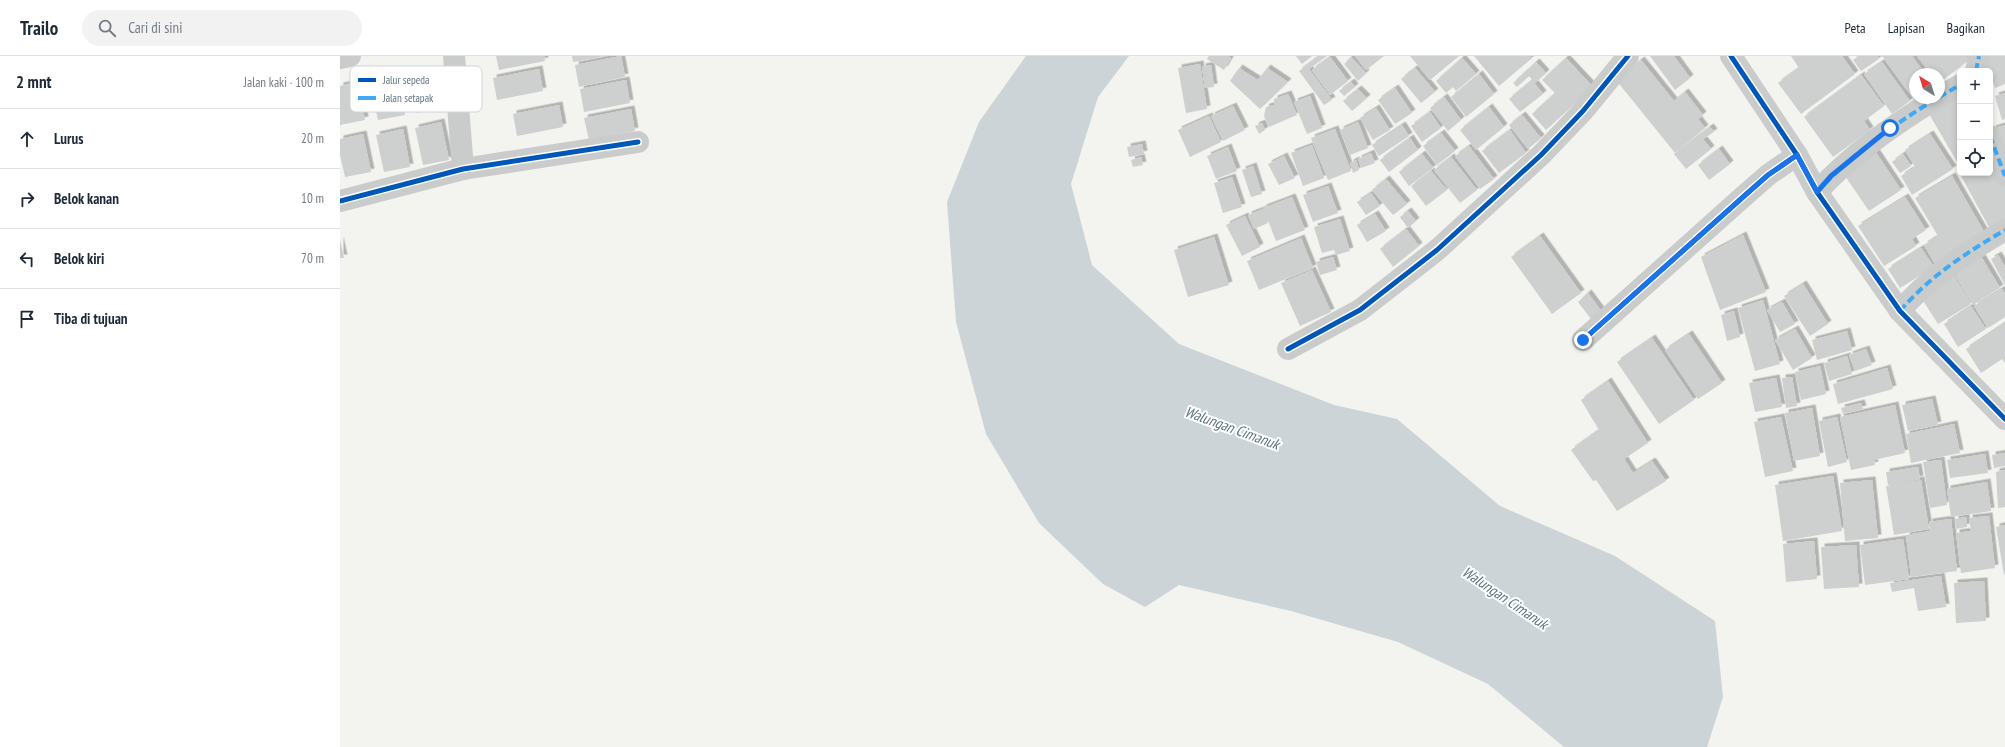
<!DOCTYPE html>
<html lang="id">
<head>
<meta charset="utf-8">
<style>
	body { margin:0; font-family:"PT Sans Narrow",sans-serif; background:#f2f2f3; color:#1f2937 }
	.controls { position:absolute; right:12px; top:12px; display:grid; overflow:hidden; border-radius:6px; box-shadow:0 2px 6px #0003 }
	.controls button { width:36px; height:36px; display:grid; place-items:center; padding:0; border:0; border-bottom:1px solid #e0e1e3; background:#fff; color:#1f2937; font:20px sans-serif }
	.compass { position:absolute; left:1569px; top:12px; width:36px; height:36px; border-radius:50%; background:#fff; box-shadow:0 2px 6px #0003; rotate:322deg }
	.stop { position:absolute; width:12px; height:12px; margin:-9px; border:3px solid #1a73e8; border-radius:50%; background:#fff }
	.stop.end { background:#1a73e8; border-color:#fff; box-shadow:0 1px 4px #0008 }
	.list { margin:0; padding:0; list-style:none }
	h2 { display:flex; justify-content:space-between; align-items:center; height:52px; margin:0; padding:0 16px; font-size:17px }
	h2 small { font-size:13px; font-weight:400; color:#747a83 }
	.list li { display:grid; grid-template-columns:26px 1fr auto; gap:12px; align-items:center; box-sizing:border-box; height:60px; padding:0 16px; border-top:1px solid #e0e1e3 }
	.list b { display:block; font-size:15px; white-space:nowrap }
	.list em { font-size:13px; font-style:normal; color:#747a83 }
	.icon { flex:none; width:22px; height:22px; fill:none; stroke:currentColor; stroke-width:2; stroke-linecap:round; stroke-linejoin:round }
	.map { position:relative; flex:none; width:1665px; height:691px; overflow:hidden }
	header { display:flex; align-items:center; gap:24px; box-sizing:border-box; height:56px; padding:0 20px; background:#fff; border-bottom:1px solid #e0e1e3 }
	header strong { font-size:19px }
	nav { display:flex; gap:22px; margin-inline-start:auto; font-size:14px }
	.search { width:280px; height:36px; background:#f2f2f3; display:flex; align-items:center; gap:10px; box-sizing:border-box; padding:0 14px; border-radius:22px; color:#747a83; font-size:15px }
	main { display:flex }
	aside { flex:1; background:#fff }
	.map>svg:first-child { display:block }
	.water { fill:#ccd4d7 }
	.building { fill:#cecfcf; filter:url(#shadow) }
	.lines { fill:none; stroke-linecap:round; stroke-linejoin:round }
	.minor { stroke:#cacccc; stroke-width:22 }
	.quiet { stroke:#3fa9f5; stroke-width:4; stroke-dasharray:8 4; stroke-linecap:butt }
	.cycleway-casing { stroke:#fff; stroke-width:8 }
	.cycleway { stroke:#0057b8; stroke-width:5 }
	.route { stroke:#1a73e8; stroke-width:5 }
	.labels { text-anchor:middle; stroke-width:4; stroke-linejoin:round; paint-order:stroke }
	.water-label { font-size:15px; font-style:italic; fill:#5e767f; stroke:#fff }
	.key { fill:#fff; stroke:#d0d5d9; stroke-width:1 }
	.key-label { font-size:11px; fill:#627381 }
</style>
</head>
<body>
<header>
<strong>Trailo</strong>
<div class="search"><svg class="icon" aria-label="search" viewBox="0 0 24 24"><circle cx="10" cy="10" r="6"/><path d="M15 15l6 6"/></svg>Cari di sini</div>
<nav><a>Peta</a><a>Lapisan</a><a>Bagikan</a></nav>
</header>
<main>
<aside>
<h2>2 mnt<small>Jalan kaki · 100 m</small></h2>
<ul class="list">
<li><svg class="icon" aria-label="ahead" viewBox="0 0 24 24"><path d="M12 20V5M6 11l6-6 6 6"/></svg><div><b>Lurus</b></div><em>20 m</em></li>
<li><svg class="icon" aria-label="right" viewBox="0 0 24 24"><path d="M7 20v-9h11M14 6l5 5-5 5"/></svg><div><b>Belok kanan</b></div><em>10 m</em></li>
<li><svg class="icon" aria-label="left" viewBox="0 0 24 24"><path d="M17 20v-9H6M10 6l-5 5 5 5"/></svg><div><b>Belok kiri</b></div><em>70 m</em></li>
<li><svg class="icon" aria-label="arrive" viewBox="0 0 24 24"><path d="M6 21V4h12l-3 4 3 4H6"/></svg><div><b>Tiba di tujuan</b></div></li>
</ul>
</aside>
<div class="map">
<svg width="1665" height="691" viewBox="0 0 1665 691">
	<defs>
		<filter id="shadow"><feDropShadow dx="3.5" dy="-3.5" stdDeviation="0" flood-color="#0004"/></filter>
	</defs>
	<rect width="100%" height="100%" fill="#f3f3f0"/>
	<polygon class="water" points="686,0 789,0 758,41 731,128 752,209 839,288 994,349 1057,363 1160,450 1275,500 1375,565 1383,641 1367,691 1224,691 1148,628 1058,586 951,555 839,529 805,551 763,528 699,467 646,378 616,266 607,146 639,66"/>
	<g class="building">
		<polygon points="156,0 204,0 205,5 159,14"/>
		<polygon points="232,0 261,0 261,1 233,6"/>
		<polygon points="281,0 285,21 239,31 235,9"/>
		<polygon points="869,0 888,0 891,2 884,14 867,3"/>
		<polygon points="956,0 972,0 962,8"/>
		<polygon points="979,0 987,0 969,13 992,44 984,49 959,15"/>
		<polygon points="1015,0 1044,0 1026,14"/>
		<polygon points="1070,0 1119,0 1090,24"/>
		<polygon points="1134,0 1190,0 1192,2 1159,30"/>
		<polygon points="1310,0 1334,0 1350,22 1335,34"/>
		<polygon points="1451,0 1502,0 1515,18 1461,58 1438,27 1459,12"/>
		<polygon points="1519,0 1537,0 1539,3 1521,15 1513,4"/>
		<polygon points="1542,0 1572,0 1585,18 1575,18 1575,42 1579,42 1575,45"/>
		<polygon points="1577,0 1626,0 1629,4 1599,27 1599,18 1591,18"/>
		<polygon points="1644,0 1665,0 1665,28 1655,32"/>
		<polygon points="990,1 1008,25 990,39 972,14"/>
		<polygon points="1011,1 1026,17 1018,25 1004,8"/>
		<polygon points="1122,2 1136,18 1116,35 1113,31 1106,37 1096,25"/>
		<polygon points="1226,2 1253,31 1206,74 1192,58 1215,37 1202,24"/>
		<polygon points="1301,4 1334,45 1345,36 1363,59 1358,63 1365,72 1335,97 1276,24"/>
		<polygon points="1196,6 1206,17 1195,27 1189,20 1177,31 1173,27"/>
		<polygon points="1542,6 1570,45 1552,58 1524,18"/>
		<polygon points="860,8 867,53 846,57 838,12"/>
		<polygon points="871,9 874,31 865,32 862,11"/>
		<polygon points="899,12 918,24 927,12 948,26 920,53 890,25"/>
		<polygon points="1075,12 1095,36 1081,47 1061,23"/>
		<polygon points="199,13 203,35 157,44 153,22"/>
		<polygon points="95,14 103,51 77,57 69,20"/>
		<polygon points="1139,18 1154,38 1126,61 1111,41"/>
		<polygon points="1521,19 1544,50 1524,65 1530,74 1493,101 1464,61"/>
		<polygon points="57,22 65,59 38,64 30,27"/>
		<polygon points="286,24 290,47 244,56 240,33"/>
		<polygon points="1192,24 1203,38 1180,56 1169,43"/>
		<polygon points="17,26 25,64 0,69 0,30"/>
		<polygon points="1011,26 1015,31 1004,40 999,35"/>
		<polygon points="1055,32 1072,57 1055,68 1038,44"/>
		<polygon points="1018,33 1027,42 1012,55 1003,45"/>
		<polygon points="1614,34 1620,44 1620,111 1585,51"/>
		<polygon points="1665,37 1665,63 1662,64 1655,40"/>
		<polygon points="948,38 957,59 929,71 924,60 926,51 934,49 934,43"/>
		<polygon points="970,40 982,72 967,78 954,46"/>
		<polygon points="1104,41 1121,64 1108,75 1090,52"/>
		<polygon points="219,49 223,71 177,80 173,58"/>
		<polygon points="893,50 905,74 883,85 871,60"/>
		<polygon points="1149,51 1164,71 1136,94 1120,74"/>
		<polygon points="1036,52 1050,74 1033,84 1020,62"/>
		<polygon points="291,53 295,75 249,84 244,62"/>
		<polygon points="1090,56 1101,72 1082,86 1071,70"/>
		<polygon points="1182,59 1201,82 1188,93 1169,69"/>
		<polygon points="869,60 881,86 850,101 838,74"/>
		<polygon points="101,66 109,104 83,109 75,72"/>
		<polygon points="1018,66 1028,92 1010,99 1000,74"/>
		<polygon points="922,67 925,74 919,78 915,70"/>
		<polygon points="1062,69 1069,80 1039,100 1032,89"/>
		<polygon points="1665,69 1665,97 1652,73"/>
		<polygon points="1370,71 1374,76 1363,83 1371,93 1346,113 1334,98"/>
		<polygon points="63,73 70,111 44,116 36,79"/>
		<polygon points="995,73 1011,115 988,124 971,82"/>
		<polygon points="1170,74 1186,97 1159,117 1142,95"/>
		<polygon points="1101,77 1115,95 1097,109 1083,90"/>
		<polygon points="23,78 31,116 5,121 0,99 0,83"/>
		<polygon points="1590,78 1613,113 1572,139 1561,120 1575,111 1565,94"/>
		<polygon points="1070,82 1078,94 1049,116 1040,104"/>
		<polygon points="802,88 804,98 789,101 787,91"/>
		<polygon points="972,89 984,122 963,130 951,97"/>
		<polygon points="1129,90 1154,123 1140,133 1115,100"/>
		<polygon points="888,91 897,115 876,123 867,100"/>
		<polygon points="1533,92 1561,134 1529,155 1501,114"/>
		<polygon points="1379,93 1390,108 1369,124 1358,109"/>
		<polygon points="1031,97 1035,107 1021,112 1018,103"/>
		<polygon points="1082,98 1093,112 1069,130 1059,116"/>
		<polygon points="1563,98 1571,110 1560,117 1552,106"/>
		<polygon points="944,100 955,122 939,129 928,108"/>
		<polygon points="801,101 803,109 793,111 791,104"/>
		<polygon points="1111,101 1137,134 1120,147 1094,114"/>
		<polygon points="1016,104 1019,114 1013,117 1010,107"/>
		<polygon points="1650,104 1665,132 1665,165 1650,173 1621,120 1626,117 1650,117"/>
		<polygon points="913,110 922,138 911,141 902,114"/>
		<polygon points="1091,115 1107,134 1086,150 1071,130"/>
		<polygon points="1612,120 1646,179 1595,208 1584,189 1598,180 1575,142"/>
		<polygon points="892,121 902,151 883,157 874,127"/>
		<polygon points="1046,123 1067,148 1053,159 1032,134"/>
		<polygon points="988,130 998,157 973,166 963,139"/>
		<polygon points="1031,137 1040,150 1026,159 1017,146"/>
		<polygon points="952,141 965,174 936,185 923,152"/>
		<polygon points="1565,141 1586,174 1572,183 1576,190 1544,210 1518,170"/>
		<polygon points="923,153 928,167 914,173 908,159"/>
		<polygon points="1068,155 1076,165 1068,172 1060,161"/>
		<polygon points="1035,158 1046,175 1027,186 1017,169"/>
		<polygon points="905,160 920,191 902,200 886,169"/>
		<polygon points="1000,163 1010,195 996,199 994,194 982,197 974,171"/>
		<polygon points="1066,173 1079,190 1053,211 1040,193"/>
		<polygon points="1403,179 1426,236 1380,254 1361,201"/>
		<polygon points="1200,180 1241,237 1212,258 1171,201"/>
		<polygon points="874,181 889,229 848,241 834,194"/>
		<polygon points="961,182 973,212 919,234 907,205"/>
		<polygon points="0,184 4,202 0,202"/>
		<polygon points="1581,192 1594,211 1560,232 1548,213"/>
		<polygon points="1658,199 1665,211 1665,229 1651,203"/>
		<polygon points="993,201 997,214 980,219 976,206"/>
		<polygon points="1642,202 1660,232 1633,249 1615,219"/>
		<polygon points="972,214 991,256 960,270 941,227"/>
		<polygon points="1614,220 1631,248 1598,268 1580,240"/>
		<polygon points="1463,228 1488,268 1470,280 1444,240"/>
		<polygon points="1662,233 1665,238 1665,261 1648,272 1634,250"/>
		<polygon points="1248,237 1262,256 1251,263 1238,246"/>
		<polygon points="1423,244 1440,308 1415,315 1398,252"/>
		<polygon points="1442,246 1455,268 1440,276 1427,254"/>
		<polygon points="1631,250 1646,273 1618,291 1604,268"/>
		<polygon points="1394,255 1400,281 1387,285 1381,259"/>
		<polygon points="1665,267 1665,307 1662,303 1641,317 1626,293"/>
		<polygon points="1455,273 1472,302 1453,314 1435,284"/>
		<polygon points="1507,275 1512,294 1477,304 1472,284"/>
		<polygon points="1349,278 1382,327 1358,343 1325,294"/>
		<polygon points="1312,282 1354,344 1319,368 1277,306"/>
		<polygon points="1526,293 1532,309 1515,315 1509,299"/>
		<polygon points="1507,300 1512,318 1489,325 1484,307"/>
		<polygon points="1480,310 1486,338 1461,344 1455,316"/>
		<polygon points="1547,312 1553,333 1498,348 1493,328"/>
		<polygon points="1452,321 1457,350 1446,352 1442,322"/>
		<polygon points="1436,322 1442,351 1415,356 1409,327"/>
		<polygon points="1268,325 1308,387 1284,403 1293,417 1312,405 1326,425 1277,455 1256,424 1253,425 1231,394 1259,374 1241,344"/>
		<polygon points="1592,343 1598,369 1568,375 1562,349"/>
		<polygon points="1521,347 1523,353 1503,358 1501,352"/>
		<polygon points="1555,349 1565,397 1534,404 1535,409 1511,414 1500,361"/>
		<polygon points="1472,352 1480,400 1454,405 1445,357"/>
		<polygon points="1441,361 1453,415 1425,421 1414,366"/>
		<polygon points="1497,361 1507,406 1488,411 1479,365"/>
		<polygon points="1614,368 1620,397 1571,407 1566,378"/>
		<polygon points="1665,397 1665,410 1654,412 1652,399"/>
		<polygon points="1645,398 1648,417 1610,422 1607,404"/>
		<polygon points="1601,404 1607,449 1590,452 1583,406"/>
		<polygon points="1578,411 1580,423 1548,429 1546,416"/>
		<polygon points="1665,414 1665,451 1658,452 1656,416"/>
		<polygon points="1493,420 1502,475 1443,485 1435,429"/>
		<polygon points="1532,424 1538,482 1505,485 1500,427"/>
		<polygon points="1581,424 1589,473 1554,479 1546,430"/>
		<polygon points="1647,426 1651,455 1611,461 1607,433"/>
		<polygon points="1649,460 1655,512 1621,517 1616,477 1631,475 1629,462"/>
		<polygon points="1626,461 1627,471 1616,473 1615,463"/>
		<polygon points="1611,463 1617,515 1571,521 1566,479 1590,475 1589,466"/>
		<polygon points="1665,469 1665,518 1664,519 1656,471"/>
		<polygon points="1563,483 1569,523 1525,529 1520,489"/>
		<polygon points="1474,485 1477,523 1446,526 1443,488"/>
		<polygon points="1516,489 1519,531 1484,533 1481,491"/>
		<polygon points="1601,520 1606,551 1578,555 1574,532 1552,536 1550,527"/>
		<polygon points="1644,525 1646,565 1616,567 1614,527"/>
	</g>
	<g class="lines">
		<g class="minor">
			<polyline points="114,0 123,113"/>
			<polyline points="1391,0 1457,99 1477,136 1560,255 1665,363"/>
			<polyline points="0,2 10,0"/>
			<polyline points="1636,15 1639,0"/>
			<polyline points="1599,41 1620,29"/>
			<polyline points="1650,80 1665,120"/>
			<path d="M1477 136C1511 98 1554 69 1597 42"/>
			<polyline points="0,145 123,113 298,86"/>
			<path d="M1560 255C1590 220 1626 197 1665 174"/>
			<polyline points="1243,284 1404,140 1428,119 1457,99"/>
			<polyline points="948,293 1020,254 1097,194 1201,99 1243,55 1288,0"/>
		</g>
		<g class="quiet">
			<polyline points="1636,15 1639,0"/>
			<polyline points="1599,41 1620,29"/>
			<polyline points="1650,80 1665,120"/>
			<path d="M1477 136C1511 98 1554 69 1597 42"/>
			<path d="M1560 255C1590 220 1626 197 1665 174"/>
		</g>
		<defs>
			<g id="cycleway">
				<polyline points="1391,0 1457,99 1477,136 1560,255 1665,363"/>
				<polyline points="0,145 123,113 298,86"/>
				<polyline points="1243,284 1404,140 1428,119 1457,99"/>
				<polyline points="948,293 1020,254 1097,194 1201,99 1243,55 1288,0"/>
			</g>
		</defs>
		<use href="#cycleway" class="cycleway-casing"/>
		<use href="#cycleway" class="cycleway"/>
	</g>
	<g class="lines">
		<polyline class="route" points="1243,284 1428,119 1457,99 1477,136 1491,120 1550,72"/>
	</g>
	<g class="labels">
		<g class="water-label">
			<text transform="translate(892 372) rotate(20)" y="5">Walungan Cimanuk</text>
			<text transform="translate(1165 542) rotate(34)" y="5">Walungan Cimanuk</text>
		</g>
	</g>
	<rect x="10" y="10" width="132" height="46" rx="6" class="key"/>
	<rect x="18" y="22" width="18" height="4" fill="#0057b8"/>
	<rect x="18" y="40" width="18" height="4" fill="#3fa9f5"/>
	<g class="key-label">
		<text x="43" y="28">Jalur sepeda</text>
		<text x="43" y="46">Jalan setapak</text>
	</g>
</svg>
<div class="controls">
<button>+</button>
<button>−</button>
<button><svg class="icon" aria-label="locate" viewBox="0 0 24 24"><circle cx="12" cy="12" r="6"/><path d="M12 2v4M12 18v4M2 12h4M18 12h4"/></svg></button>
</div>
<svg class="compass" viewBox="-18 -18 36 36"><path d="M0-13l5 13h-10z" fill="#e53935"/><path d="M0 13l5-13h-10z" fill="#747a83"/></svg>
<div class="stop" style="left:1550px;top:72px"></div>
<div class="stop end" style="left:1243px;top:284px"></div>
</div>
</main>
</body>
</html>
